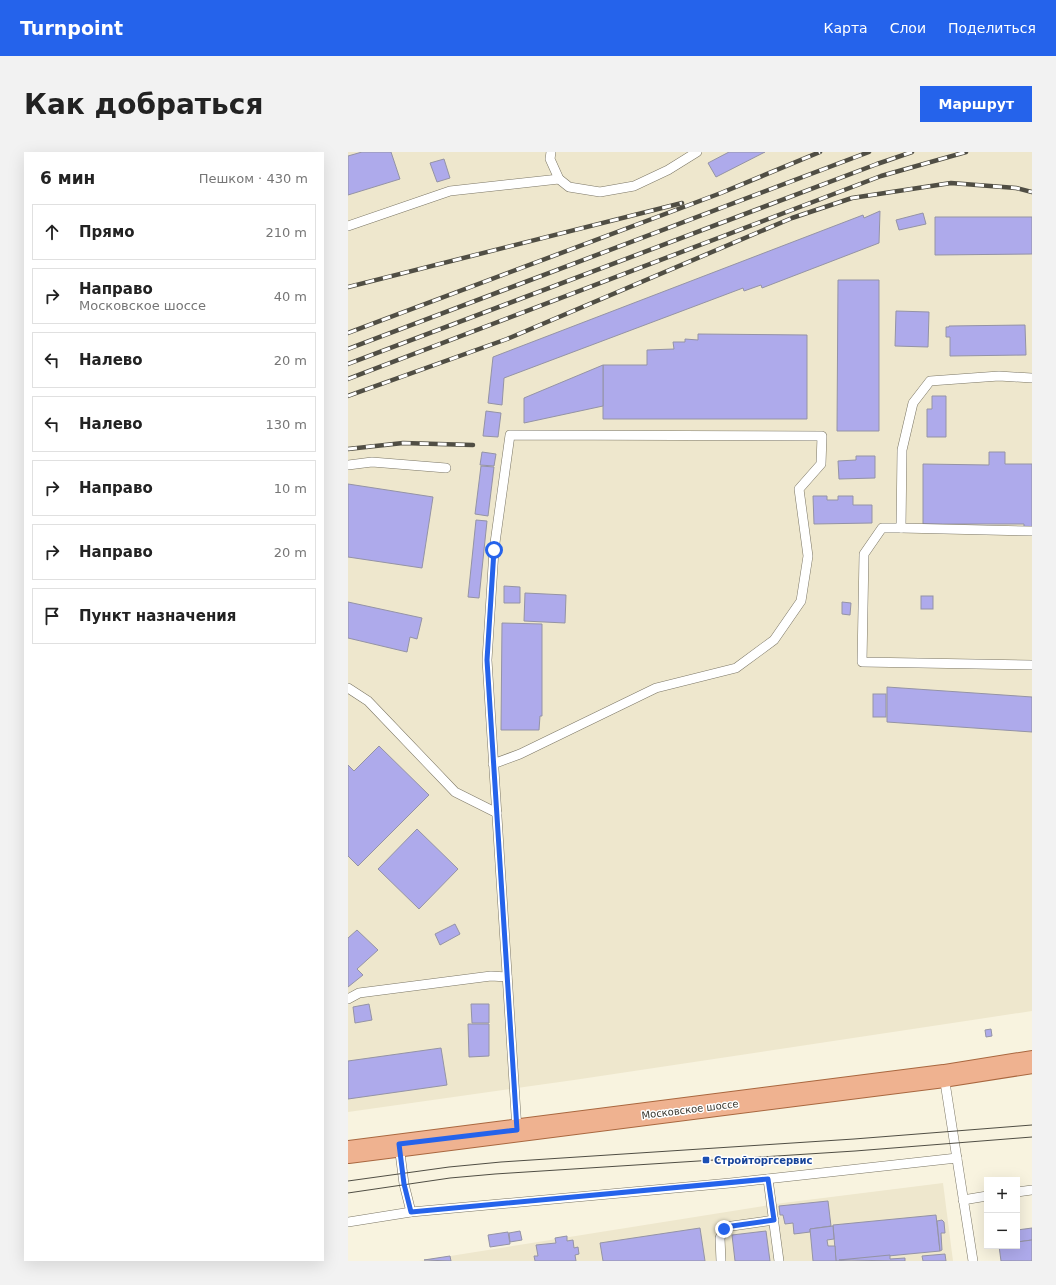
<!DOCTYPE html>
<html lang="ru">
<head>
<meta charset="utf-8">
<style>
	body { margin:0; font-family:"DejaVu Sans",sans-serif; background:#f2f2f2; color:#222 }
	.controls { position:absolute; right:12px; bottom:12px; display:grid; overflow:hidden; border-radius:0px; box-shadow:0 4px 16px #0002 }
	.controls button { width:36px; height:36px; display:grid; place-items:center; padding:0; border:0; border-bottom:1px solid #e0e0e0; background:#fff; color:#222; font:20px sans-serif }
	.stop { position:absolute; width:12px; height:12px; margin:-9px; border:3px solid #2563eb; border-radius:50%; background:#fff }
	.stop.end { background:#2563eb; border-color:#fff; box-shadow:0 1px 4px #0008 }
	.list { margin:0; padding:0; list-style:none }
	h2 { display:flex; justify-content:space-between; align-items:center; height:52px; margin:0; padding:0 16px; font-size:17px }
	h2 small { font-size:13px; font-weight:400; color:#767676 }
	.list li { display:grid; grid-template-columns:26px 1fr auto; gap:12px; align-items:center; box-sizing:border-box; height:56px; margin:0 8px 8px; padding:0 8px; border:1px solid #e0e0e0; border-radius:0px }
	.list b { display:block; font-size:15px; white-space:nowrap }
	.list p { margin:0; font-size:13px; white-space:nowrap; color:#767676 }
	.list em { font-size:13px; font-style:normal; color:#767676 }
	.icon { flex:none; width:22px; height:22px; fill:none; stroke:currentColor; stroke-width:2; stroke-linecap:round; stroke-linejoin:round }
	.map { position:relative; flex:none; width:684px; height:1109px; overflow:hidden; border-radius:0px }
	header { display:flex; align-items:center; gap:24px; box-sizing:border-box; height:56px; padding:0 20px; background:#2563eb; color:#fff }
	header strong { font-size:19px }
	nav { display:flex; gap:22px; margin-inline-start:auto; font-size:14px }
	.intro { display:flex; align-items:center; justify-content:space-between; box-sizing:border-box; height:96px; padding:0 24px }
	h1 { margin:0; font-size:28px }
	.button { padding:10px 18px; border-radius:0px; background:#2563eb; color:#fff; font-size:14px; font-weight:700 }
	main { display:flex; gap:24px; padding:0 24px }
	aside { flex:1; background:#fff; border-radius:0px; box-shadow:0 4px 16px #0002 }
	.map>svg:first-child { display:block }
	.built { fill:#eee7cd }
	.building { fill:#aeaaeb; stroke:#9493a5 }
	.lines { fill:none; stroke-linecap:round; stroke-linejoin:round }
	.service-casing { stroke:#7b7665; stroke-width:10 }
	.primary-casing { stroke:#a9673f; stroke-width:24 }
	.service { stroke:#fff; stroke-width:9 }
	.primary { stroke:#efb290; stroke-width:22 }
	.tram { stroke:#504e44; stroke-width:1 }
	.rail-casing { stroke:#504e44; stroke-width:4.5 }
	.rail { stroke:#fff; stroke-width:3; stroke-dasharray:9; stroke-linecap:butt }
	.route { stroke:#2563eb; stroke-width:5 }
	.transit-dot { fill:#1a4fb4; stroke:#fff; stroke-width:1.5 }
	.labels { text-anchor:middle; stroke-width:3; stroke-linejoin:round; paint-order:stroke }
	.street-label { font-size:10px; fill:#3c3a32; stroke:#fff }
	.transit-label { font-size:10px; font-weight:bold; fill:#164399; stroke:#fff; text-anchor:start }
</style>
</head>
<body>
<header>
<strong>Turnpoint</strong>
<nav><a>Карта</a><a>Слои</a><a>Поделиться</a></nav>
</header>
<div class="intro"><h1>Как добраться</h1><a class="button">Маршрут</a></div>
<main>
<aside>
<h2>6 мин<small>Пешком · 430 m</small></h2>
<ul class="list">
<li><svg class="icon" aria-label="ahead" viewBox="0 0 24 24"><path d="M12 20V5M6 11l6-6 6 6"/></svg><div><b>Прямо</b></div><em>210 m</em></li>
<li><svg class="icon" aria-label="right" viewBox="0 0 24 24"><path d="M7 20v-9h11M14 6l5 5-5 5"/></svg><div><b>Направо</b><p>Московское шоссе</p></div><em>40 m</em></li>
<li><svg class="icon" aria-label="left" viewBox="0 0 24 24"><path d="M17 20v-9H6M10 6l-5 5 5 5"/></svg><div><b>Налево</b></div><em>20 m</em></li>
<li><svg class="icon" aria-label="left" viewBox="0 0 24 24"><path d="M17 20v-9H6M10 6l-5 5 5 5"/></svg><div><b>Налево</b></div><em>130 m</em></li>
<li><svg class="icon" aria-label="right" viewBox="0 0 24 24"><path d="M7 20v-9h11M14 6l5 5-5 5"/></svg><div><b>Направо</b></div><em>10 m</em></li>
<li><svg class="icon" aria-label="right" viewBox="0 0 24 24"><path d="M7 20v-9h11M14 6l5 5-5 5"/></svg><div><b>Направо</b></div><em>20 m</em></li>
<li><svg class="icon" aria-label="arrive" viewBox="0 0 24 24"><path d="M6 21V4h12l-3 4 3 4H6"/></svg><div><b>Пункт назначения</b></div></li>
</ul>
</aside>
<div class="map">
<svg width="684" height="1109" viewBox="0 0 684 1109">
	<rect width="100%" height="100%" fill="#f8f3df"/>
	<g class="built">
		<polygon points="0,0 684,0 684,859 226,928 0,960"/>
		<polygon points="595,1031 605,1109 71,1109 435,1051"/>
	</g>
	<g class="building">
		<polygon points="14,0 43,0 52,27 0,43 0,4"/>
		<polygon points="381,0 417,0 368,25 360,11"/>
		<polygon points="96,7 102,26 89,30 82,11"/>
		<polygon points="532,59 531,91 414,136 413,133 396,139 395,136 156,226 154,253 140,251 145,205 515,63 516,66"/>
		<polygon points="575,61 578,72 551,78 548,68"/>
		<polygon points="587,65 684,65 684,102 587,103"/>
		<polygon points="490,128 531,128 531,279 489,279"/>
		<polygon points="548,159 581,160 580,195 547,194"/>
		<polygon points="677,173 678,203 602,204 602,185 598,185 598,175 601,175 601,174"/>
		<polygon points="350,182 459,183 459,267 255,267 255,213 299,213 299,198 326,197 325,190 337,190 337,187 350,188"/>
		<polygon points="255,213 255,254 176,271 176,246"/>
		<polygon points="584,244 598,244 598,285 579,285 579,257 584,257"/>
		<polygon points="138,259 153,261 150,285 135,284"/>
		<polygon points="134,300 148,302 146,314 132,313"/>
		<polygon points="641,300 657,300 657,312 684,312 684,375 676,375 676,372 575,372 575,312 641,313"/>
		<polygon points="508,304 527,304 527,326 491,327 490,309 508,308"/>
		<polygon points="133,314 146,315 140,364 127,362"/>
		<polygon points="0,332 85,345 74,416 0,405"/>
		<polygon points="465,344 479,344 479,348 490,348 490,344 505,344 505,353 524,353 524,371 466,372"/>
		<polygon points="128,368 139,369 131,446 120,445"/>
		<polygon points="156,434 172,435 172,451 156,451"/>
		<polygon points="177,441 218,443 217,471 176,469"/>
		<rect x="573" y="444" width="12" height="13"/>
		<polygon points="0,450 74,466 69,487 62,485 59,500 0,486"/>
		<polygon points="494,450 503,451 502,463 494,462"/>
		<polygon points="154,471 194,472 194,564 192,564 191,578 153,578"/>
		<polygon points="539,535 684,545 684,580 539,570"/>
		<rect x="525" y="542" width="13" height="23"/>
		<polygon points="31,594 81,643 10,714 0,704 0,613 6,619"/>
		<polygon points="69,677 110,717 71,757 30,717"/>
		<polygon points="107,772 112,782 92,793 87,782"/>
		<polygon points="9,778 30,798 9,817 15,823 0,835 0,786"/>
		<polygon points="21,852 24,868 7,871 5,855"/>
		<polygon points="123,852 141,852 141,871 124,871"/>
		<polygon points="120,872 141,872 141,904 121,905"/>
		<polygon points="643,877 644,884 638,885 637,878"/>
		<polygon points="93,896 99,933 0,947 0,909"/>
		<polygon points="480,1049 483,1074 462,1077 462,1080 446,1082 445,1071 437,1072 435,1063 432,1063 431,1054"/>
		<polygon points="588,1063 592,1099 488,1109 485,1073"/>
		<polygon points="594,1068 596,1070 597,1081 593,1081 594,1098 592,1099 589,1069"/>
		<polygon points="485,1074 486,1087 479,1088 480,1094 487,1094 488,1109 465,1109 462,1077"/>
		<polygon points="352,1076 357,1109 255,1109 252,1091"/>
		<polygon points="684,1076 684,1088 669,1090 669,1078"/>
		<polygon points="172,1079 174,1088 162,1090 161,1081"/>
		<polygon points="418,1079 422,1109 387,1109 384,1083"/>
		<polygon points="160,1080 162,1092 142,1095 140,1083"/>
		<polygon points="219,1084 219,1089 225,1088 226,1096 230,1095 231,1102 227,1103 228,1109 187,1109 186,1104 190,1104 188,1093 208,1091 207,1086"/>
		<polygon points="684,1088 684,1109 653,1109 651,1094 669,1094 669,1090"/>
		<polygon points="597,1102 598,1109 575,1109 574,1104"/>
		<polygon points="542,1103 542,1107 557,1106 557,1109 491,1108"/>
		<polygon points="102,1104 103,1109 76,1108"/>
	</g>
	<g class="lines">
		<defs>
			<g id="service">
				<polyline points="203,0 202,7 211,27 221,35 252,40 286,34 320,18 349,0"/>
				<polyline points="0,74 102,39 211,27"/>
				<polyline points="684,226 651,224 582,229 565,251 554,298 553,376 684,379"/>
				<polyline points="0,313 24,310 98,316"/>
				<polyline points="553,376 534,376 516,402 514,510 684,513"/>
				<polyline points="0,536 20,549 107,640 149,661"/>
				<polyline points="145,612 172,602 308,536 388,516 426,488 453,449 460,404 451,337 473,312 474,284 162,283 146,398 139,508 169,978"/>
				<polyline points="0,847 11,841 143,824 159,825"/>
				<polyline points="596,924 625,1109"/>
				<polyline points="51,993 56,1032 63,1060"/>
				<polyline points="420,1027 431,1109"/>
				<polyline points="669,1040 684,1038"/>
				<polyline points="615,1048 639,1044"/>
				<polyline points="0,1070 63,1060 382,1031 609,1006"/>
				<polyline points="373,1109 372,1086 376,1077 384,1074 426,1068"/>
			</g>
			<polyline id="primary" points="0,1000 596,924 684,910"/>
		</defs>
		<use href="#service" class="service-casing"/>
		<use href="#primary" class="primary-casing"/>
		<use href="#service" class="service"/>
		<use href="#primary" class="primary"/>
		<g class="tram">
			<polyline points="0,1029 101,1015 153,1010 506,987 684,973"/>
			<polyline points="0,1041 102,1026 147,1022 507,999 684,985"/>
		</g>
		<defs>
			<g id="rail">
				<polyline points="0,135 334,51"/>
				<polyline points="0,181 373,41 472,0"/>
				<polyline points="0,197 521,0"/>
				<polyline points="0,212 529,12 564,0"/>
				<polyline points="0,227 533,24 618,0"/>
				<polyline points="0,244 159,187 444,66 504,46 603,31 668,36 684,40"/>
				<polyline points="0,297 55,291 125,293"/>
			</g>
		</defs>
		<use href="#rail" class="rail-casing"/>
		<use href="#rail" class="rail"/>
	</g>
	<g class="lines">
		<polyline class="route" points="146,398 139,508 169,978 51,992 56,1032 63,1060 420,1027 426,1068 384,1074 376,1077"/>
	</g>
	<rect class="transit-dot" x="354" y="1004" width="8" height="8" rx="2"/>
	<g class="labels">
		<g class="street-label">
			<text transform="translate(342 957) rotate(-7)" y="4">Московское шоссе</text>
		</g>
		<g class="transit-label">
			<text x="366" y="1012">Стройторгсервис</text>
		</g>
	</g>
</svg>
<div class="controls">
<button>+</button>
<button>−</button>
</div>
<div class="stop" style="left:146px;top:398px"></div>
<div class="stop end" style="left:376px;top:1077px"></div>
</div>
</main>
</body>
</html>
